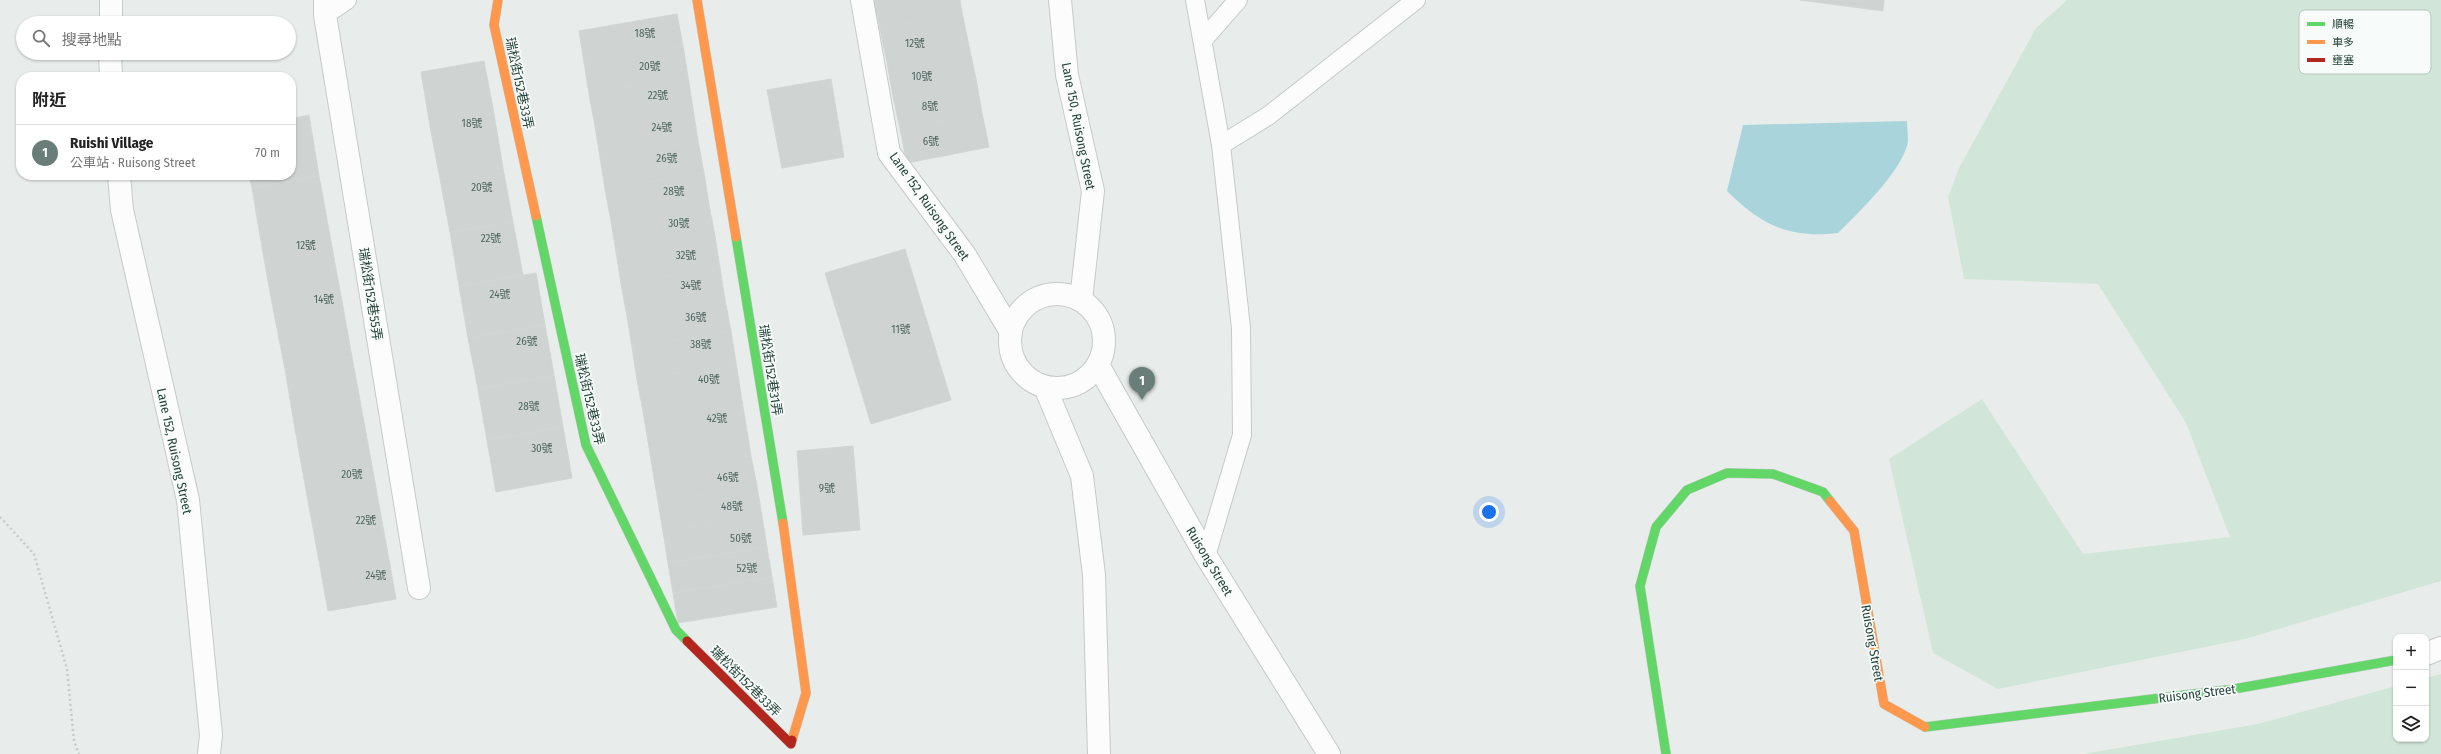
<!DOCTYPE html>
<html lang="zh-TW">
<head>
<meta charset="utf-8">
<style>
	body { margin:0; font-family:"Fira Sans Condensed","Noto Sans TC",sans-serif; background:#f6f6f6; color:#222 }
	.controls { position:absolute; right:12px; bottom:12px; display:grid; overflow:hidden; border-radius:8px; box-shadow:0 1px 3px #0004 }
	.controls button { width:36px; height:36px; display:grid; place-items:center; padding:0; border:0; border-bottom:1px solid #e0e0e0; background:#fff; color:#222; font:20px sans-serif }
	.you { position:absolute; left:1489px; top:512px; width:14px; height:14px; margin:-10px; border:3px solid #fff; border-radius:50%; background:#1a73e8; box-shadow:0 0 0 6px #1a73e833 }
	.badge { display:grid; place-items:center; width:26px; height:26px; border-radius:50%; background:#697e78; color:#fff; font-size:13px; font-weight:700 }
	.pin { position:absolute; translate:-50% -33px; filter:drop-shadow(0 1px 2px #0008) }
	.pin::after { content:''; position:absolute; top:21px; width:14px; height:12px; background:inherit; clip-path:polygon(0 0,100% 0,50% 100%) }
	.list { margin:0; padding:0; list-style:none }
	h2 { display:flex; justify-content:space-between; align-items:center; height:52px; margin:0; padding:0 16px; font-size:17px }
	h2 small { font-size:13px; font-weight:400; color:#767676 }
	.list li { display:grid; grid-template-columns:26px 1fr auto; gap:12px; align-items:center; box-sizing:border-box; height:56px; padding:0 16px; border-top:1px solid #e0e0e0 }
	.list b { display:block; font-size:15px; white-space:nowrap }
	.list p { margin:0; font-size:13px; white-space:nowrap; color:#767676 }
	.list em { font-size:13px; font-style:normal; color:#767676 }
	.icon { flex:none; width:22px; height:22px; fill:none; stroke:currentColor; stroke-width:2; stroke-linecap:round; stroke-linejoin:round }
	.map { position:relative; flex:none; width:2441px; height:754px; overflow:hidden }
	.search { position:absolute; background:#fff; box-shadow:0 1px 3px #0004; left:16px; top:16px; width:280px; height:44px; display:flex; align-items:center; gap:10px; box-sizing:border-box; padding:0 14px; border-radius:22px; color:#767676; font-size:15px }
	.panel { position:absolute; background:#fff; box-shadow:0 1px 3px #0004; left:16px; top:72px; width:280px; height:108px; border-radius:16px }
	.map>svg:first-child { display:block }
	.green { fill:#d1e6d8 }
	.water { fill:#a9d4db }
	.building { fill:#cfd4d2; stroke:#d1d6d4 }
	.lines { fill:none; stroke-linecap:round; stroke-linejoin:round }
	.lane-casing { stroke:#c5cac8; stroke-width:20 }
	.street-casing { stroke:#c5cac8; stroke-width:24 }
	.fast-casing { stroke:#c3cbc8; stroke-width:10 }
	.slow-casing { stroke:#c3cbc8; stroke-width:10 }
	.jam-casing { stroke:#c3cbc8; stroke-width:10 }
	.path { stroke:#c3ccca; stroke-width:2.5; stroke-dasharray:2 3; stroke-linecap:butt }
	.lane { stroke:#fcfcfc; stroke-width:18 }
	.street { stroke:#fcfcfc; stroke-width:22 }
	.fast { stroke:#63d668; stroke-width:9 }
	.slow { stroke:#ff974d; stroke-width:9 }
	.jam { stroke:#b3261e; stroke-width:9 }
	.labels { text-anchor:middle; stroke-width:3.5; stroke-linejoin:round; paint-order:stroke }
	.number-label { font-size:11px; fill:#506761 }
	.street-label { font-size:13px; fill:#24423a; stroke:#f7fbf9 }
	.key { fill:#f7fbf9; stroke:#b8c4c0; stroke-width:1 }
	.key-label { font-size:11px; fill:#24423a }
</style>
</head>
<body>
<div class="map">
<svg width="2441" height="754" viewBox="0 0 2441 754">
	<rect width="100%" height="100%" fill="#e8edeb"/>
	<g class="green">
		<polygon points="2067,0 2441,0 2441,581 2245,639 1998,689 1933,653 1889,459 1982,399 2083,554 2230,537 2186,423 2098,284 1964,279 1948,197 1959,168 2036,28"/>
		<polygon points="2441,674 2441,754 2083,754 2258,724 2396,686 2396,739 2426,739 2426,678"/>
	</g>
	<path class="water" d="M1907 121C1907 129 1909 139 1907 146 1898 175 1859 212 1838 233 1790 239 1761 225 1727 191L1743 125Z"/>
	<g class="building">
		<polygon points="874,0 960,0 962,12 880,29"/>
		<polygon points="1800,0 1884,0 1883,11"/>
		<polygon points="962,12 969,46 887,62 880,29"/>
		<polygon points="677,14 683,46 584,62 579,31"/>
		<polygon points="683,46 688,77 589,94 584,62"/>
		<polygon points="969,46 976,79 893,96 887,62"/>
		<polygon points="484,61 494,114 430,126 421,72"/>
		<polygon points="688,77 693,109 595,126 589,94"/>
		<polygon points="831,79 844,157 782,168 767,90"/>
		<polygon points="976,79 982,113 900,129 893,96"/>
		<polygon points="693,109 698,141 600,157 595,126"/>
		<polygon points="982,113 989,147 907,163 900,129"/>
		<polygon points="494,114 503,168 440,179 430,126"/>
		<polygon points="309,115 319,176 252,188 249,175 291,175 291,119"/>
		<polygon points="698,141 704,173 605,189 600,157"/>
		<polygon points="503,168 513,222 450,232 440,179"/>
		<polygon points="704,173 709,205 611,221 605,189"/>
		<polygon points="319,176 330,236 262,248 252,188"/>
		<polygon points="709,205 715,236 616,252 611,221"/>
		<polygon points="513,222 523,275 459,286 450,232"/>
		<polygon points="330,236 341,296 273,308 262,248"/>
		<polygon points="715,236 720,268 621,284 616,252"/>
		<polygon points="905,249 951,400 871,424 825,273"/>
		<polygon points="720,268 725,300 627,316 621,284"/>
		<polygon points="536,273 545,325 468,338 459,286"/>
		<polygon points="341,296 352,357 285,369 273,308"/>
		<polygon points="725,300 731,331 632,347 627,316"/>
		<polygon points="545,325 554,375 478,389 468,338"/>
		<polygon points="731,331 736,363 637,380 632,347"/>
		<polygon points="352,357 363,417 295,429 285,369"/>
		<polygon points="736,363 741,395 643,411 637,380"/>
		<polygon points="554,375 563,427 487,440 478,389"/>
		<polygon points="741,395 746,425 648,441 643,411"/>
		<polygon points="363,417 374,477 306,490 295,429"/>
		<polygon points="746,425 751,456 653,472 648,441"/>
		<polygon points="563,427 572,478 496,492 487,440"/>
		<polygon points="853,446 860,530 803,535 797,451"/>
		<polygon points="751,456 757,486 658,502 653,472"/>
		<polygon points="374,477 385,538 317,550 306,490"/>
		<polygon points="757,486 762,516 663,532 658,502"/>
		<polygon points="762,516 767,547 668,563 663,532"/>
		<polygon points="385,538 396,599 328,611 317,550"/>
		<polygon points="767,547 772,577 673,593 668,563"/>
		<polygon points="772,577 777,607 678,623 673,593"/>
	</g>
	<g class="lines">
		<defs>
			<g id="lane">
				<polyline points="1195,0 1221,145 1241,328 1242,435 1206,556"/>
				<polyline points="325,15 347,0"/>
				<polyline points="1203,40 1238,0"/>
				<polyline points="1221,145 1268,116 1416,0"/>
			</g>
			<g id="street">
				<polyline points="325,0 325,15 419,588"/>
				<polyline points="862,0 889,153 965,255 1011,332"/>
				<polyline points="1060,0 1067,75 1093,191 1081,300"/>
				<polyline points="111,23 111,0"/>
				<polyline points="110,53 111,77"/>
				<polyline points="119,175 122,210 188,500 211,735 209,754"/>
				<circle cx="1057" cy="341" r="47"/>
				<polyline points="1098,365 1206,556 1329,754"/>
				<polyline points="1045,387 1082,476 1094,575 1099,754"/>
				<polyline points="2426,654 2441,648"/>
			</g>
			<g id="fast">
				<polyline points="536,216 586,445 676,630 687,641"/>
				<polyline points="736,237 783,523"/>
				<polyline points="1925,727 2234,689 2396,660"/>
				<polyline points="1666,754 1640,586 1656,527 1687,490 1727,473 1773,474 1823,492 1830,501"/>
			</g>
			<g id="slow">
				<polyline points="498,0 494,25 536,216"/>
				<polyline points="697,0 736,237"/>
				<polyline points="1830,501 1854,531 1884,704 1925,727"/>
				<polyline points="783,523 806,693 792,740"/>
			</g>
			<polyline id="jam" points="687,641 791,744 792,740"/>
		</defs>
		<use href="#lane" class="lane-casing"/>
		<use href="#street" class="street-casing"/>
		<use href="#fast" class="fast-casing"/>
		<use href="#slow" class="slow-casing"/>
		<use href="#jam" class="jam-casing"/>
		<polyline class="path" points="0,517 34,554 67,669 74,741 79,754"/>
		<use href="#lane" class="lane"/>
		<use href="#street" class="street"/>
		<use href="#fast" class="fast"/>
		<use href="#slow" class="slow"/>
		<use href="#jam" class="jam"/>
	</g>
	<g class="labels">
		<g class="number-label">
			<text x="645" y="37">18號</text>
			<text x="915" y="47">12號</text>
			<text x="650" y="70">20號</text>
			<text x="922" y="80">10號</text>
			<text x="658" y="99">22號</text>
			<text x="930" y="110">8號</text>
			<text x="472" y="127">18號</text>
			<text x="662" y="131">24號</text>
			<text x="931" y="145">6號</text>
			<text x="667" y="162">26號</text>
			<text x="482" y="191">20號</text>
			<text x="674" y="195">28號</text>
			<text x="679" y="227">30號</text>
			<text x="491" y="242">22號</text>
			<text x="306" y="249">12號</text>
			<text x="686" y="259">32號</text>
			<text x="691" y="289">34號</text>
			<text x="500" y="298">24號</text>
			<text x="324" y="303">14號</text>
			<text x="696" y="321">36號</text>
			<text x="901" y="333">11號</text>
			<text x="527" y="345">26號</text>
			<text x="701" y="348">38號</text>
			<text x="709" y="383">40號</text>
			<text x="529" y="410">28號</text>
			<text x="717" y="422">42號</text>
			<text x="542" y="452">30號</text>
			<text x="352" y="478">20號</text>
			<text x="728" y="481">46號</text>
			<text x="827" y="492">9號</text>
			<text x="732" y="510">48號</text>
			<text x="366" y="524">22號</text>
			<text x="741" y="542">50號</text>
			<text x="747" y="572">52號</text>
			<text x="376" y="579">24號</text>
		</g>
		<g class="street-label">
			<text transform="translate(520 83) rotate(78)" y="5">瑞松街152巷33弄</text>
			<text transform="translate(1079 126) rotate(79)" y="5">Lane 150, Ruisong Street</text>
			<text transform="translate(930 206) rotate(55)" y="5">Lane 152, Ruisong Street</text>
			<text transform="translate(371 294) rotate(81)" y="5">瑞松街152巷55弄</text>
			<text transform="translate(771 370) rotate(81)" y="5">瑞松街152巷31弄</text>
			<text transform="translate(590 399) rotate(77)" y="5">瑞松街152巷33弄</text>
			<text transform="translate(175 451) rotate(78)" y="5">Lane 152, Ruisong Street</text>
			<text transform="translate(1210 561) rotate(59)" y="5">Ruisong Street</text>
			<text transform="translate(1873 643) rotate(80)" y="5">Ruisong Street</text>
			<text transform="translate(746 681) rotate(45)" y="5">瑞松街152巷33弄</text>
			<text transform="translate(2197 693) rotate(-7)" y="5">Ruisong Street</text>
		</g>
	</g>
	<rect x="2299" y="10" width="132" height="64" rx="6" class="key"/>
	<rect x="2307" y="22" width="18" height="4" fill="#63d668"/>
	<rect x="2307" y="40" width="18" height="4" fill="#ff974d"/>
	<rect x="2307" y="58" width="18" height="4" fill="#b3261e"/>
	<g class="key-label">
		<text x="2332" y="28">順暢</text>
		<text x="2332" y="46">車多</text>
		<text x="2332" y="64">壅塞</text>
	</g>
</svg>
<div class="controls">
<button>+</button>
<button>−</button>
<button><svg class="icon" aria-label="layers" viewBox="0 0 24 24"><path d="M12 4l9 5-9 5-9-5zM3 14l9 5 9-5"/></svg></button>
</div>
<div class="you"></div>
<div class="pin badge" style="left:1142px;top:400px">1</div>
<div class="search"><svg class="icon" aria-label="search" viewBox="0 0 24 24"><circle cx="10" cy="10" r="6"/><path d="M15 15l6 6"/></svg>搜尋地點</div>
<section class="panel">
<h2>附近<small></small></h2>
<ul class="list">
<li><span class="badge">1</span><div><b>Ruishi Village</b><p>公車站 · Ruisong Street</p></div><em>70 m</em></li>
</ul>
</section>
</div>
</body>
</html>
